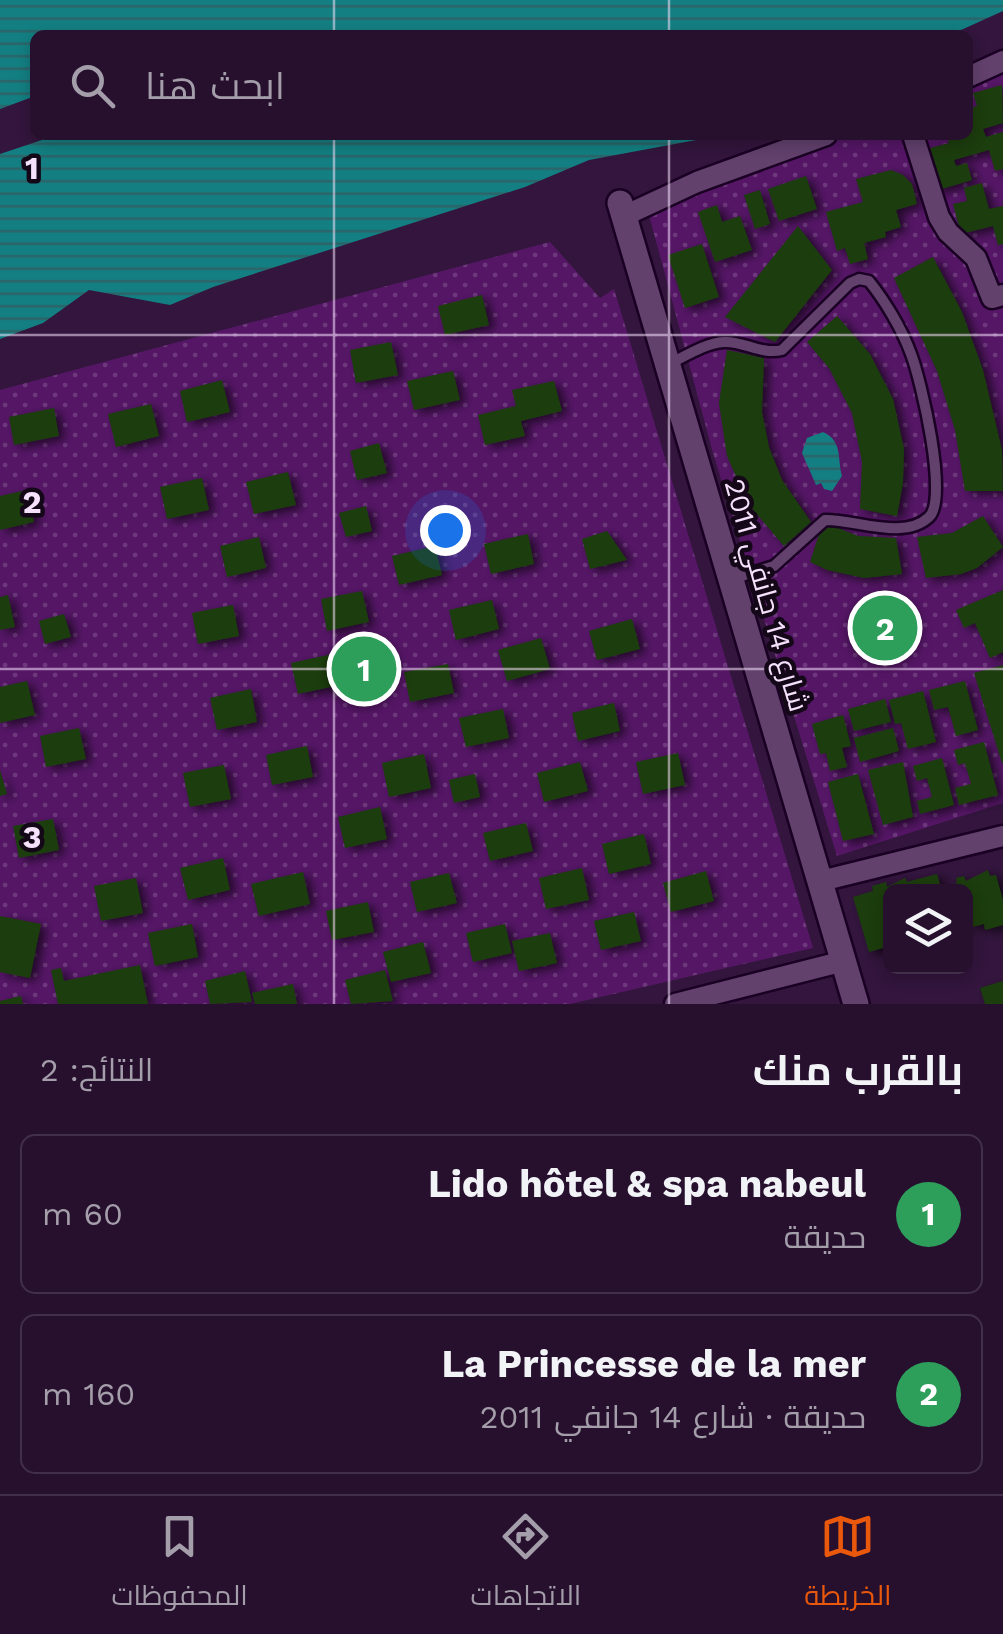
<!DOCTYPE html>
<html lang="ar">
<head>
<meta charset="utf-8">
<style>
	body { margin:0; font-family:"Work Sans",Cairo,sans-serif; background:#321e3a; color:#f1f3f6; direction:rtl }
	.controls { position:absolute; right:30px; bottom:30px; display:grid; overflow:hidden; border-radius:15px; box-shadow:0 5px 15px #0003 }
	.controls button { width:90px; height:90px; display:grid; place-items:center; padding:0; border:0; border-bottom:2px solid #42304a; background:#26102e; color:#f1f3f6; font:50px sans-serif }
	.you { position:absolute; left:445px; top:530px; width:35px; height:35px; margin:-25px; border:8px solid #fff; border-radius:50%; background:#1a73e8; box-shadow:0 0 0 15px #1a73e833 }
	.badge { display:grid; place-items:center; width:65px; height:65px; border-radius:50%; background:#ea580c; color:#fff; font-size:32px; font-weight:700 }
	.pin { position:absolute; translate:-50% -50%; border:5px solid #fff; box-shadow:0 2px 10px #0006 }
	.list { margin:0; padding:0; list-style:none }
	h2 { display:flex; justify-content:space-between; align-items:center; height:130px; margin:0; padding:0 40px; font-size:42px }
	h2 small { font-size:32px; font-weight:400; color:#a49daa }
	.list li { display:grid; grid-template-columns:65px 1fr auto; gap:30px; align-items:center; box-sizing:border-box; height:160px; margin:0 20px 20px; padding:0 20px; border:2px solid #42304a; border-radius:15px }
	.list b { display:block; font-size:38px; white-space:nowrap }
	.list p { margin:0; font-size:32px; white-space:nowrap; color:#a49daa }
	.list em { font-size:32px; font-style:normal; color:#a49daa }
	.icon { flex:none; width:55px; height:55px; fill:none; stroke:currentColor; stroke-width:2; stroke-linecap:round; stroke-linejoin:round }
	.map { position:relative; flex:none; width:1003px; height:1004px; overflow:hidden; direction:ltr }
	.search { position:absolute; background:#26102e; box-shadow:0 5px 15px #0003; left:30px; right:30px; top:30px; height:110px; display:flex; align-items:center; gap:25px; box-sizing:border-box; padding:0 35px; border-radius:15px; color:#a49daa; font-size:38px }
	.sheet { height:490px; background:#26102e }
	nav { display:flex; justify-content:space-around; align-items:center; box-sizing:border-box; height:140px; border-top:2px solid #42304a; background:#26102e; font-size:28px; color:#a49daa }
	nav a { display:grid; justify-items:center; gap:5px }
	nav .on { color:#ea580c }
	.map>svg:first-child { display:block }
	.garden { fill:url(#garden-dots) }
	.water { fill:url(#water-rules) }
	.pier { fill:#33153d }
	.building { fill:#1a3e0a; filter:url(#shadow) }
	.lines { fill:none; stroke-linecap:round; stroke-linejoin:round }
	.service-casing { stroke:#1a0023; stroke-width:15 }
	.minor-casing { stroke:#1a0023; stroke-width:25 }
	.tertiary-casing { stroke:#1a0023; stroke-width:30 }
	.service { stroke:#62416d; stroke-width:10 }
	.minor { stroke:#62416d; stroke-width:20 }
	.tertiary { stroke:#62416d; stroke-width:25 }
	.grid { fill:none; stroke:#f5e1fb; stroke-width:2.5; stroke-opacity:0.55 }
	.labels { text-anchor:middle; stroke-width:9; stroke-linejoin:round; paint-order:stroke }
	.street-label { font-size:28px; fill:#f5e1fb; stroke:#140718 }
	.grid-label { font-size:32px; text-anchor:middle; font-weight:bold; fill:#f5e1fb; stroke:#140718; stroke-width:9; stroke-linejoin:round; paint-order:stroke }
</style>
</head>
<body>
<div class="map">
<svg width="1003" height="1004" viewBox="0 0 1003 1004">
	<defs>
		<pattern id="garden-dots" width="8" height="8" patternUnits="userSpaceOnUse" patternTransform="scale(2.5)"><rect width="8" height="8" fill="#551666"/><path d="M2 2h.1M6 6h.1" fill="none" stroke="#6e387d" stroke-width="1.8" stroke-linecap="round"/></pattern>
		<pattern id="water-rules" width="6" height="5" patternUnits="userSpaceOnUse" patternTransform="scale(2.5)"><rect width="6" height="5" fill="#137f82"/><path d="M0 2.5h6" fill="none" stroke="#2c6469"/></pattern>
		<filter id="shadow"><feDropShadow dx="6" dy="3.5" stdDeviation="5" flood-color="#0009"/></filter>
	</defs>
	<rect width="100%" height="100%" fill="#33153d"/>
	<g class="garden">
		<polygon points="1003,57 1003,803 837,856 713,453 649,215 834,135 968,135 968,74"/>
		<polygon points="550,242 600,298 614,289 813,948 570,1004 0,1004 0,390"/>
	</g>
	<g class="water">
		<polygon points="0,0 1003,0 1003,11 950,35 35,35 35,135 723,135 589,160 525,187 213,287 170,305 89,290 43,323 0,339"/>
		<path d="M823 432C843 441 837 458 842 476L832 491 824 489 821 483 816 485 802 453 807 438Z"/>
	</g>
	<polygon class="pier" points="35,96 35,135 57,135 0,154 0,109"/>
	<g class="building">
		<polygon points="1002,85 1003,123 983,129 986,137 1003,132 1003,169 995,171 989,150 954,160 956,166 967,163 972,180 935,191 923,150 949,143 947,135 968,135 968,109 977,106 973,93"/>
		<polygon points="891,170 903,175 912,184 917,204 896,210 901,227 885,232 886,237 864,243 868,259 850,264 845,248 837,251 826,212 863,202 856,179"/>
		<polygon points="806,176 817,209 779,221 768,189"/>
		<polygon points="982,183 989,209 1003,206 1003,244 998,245 993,226 961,234 953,204 967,201 964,188"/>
		<polygon points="760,190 770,224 755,229 744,195"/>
		<polygon points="717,205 722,222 740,216 752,250 715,262 698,212"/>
		<polygon points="798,226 832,270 775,342 725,317"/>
		<polygon points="702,244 719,297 685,308 668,255"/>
		<polygon points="933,257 962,312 983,370 1002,450 1003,491 965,491 955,430 937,371 894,278"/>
		<polygon points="482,295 489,325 445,335 438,306"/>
		<polygon points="837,316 870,354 893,399 904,449 903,483 897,516 860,509 862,462 852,413 829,368 807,342"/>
		<polygon points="391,342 398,375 356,383 350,350"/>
		<polygon points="727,350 764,358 762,412 769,447 782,480 811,522 784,546 749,505 727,456 719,403"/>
		<polygon points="453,371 460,400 414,410 407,381"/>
		<polygon points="222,380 230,412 187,422 180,391"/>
		<polygon points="554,381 562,411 521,421 525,436 485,445 478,415 516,406 512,390"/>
		<polygon points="151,404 159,436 116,447 108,414"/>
		<polygon points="54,408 59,436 14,445 9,417"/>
		<polygon points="379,443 387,473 357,480 350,451"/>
		<polygon points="288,472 296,505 254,514 246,482"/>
		<polygon points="202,478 209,510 167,519 160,487"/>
		<polygon points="27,490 34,522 0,530 0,496"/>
		<polygon points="366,506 372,531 346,537 339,513"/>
		<polygon points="983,516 1003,547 977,568 961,574 926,578 917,537 952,533"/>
		<polygon points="823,522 858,536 896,538 902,574 864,578 827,570 810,562"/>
		<polygon points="607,531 627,560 590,569 582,539"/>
		<polygon points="528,534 534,564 491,574 484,544"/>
		<polygon points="259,537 266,568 227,577 220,546"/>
		<polygon points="435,546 442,575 399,585 392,556"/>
		<polygon points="1003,590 1003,652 990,658 975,623 964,628 956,610"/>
		<polygon points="362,591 369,622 327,631 321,599"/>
		<polygon points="8,595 15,627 0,630 0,597"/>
		<polygon points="492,600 499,629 456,640 449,610"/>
		<polygon points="233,605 239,636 198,644 192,613"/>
		<polygon points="64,614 71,637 45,644 39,621"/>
		<polygon points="632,619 640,649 597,660 589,631"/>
		<polygon points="541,638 550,669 507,681 498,650"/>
		<polygon points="333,654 340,685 298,694 291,663"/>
		<polygon points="448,664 454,693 410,702 404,672"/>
		<polygon points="1003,665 1003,763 1002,763 974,673"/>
		<polygon points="27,681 35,715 0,723 0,687"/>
		<polygon points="965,681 978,730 956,736 948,707 934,710 929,690"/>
		<polygon points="251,689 257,722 217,730 210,698"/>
		<polygon points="923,691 936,742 908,749 901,723 895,724 889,700"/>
		<polygon points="885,699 891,722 854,731 848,709"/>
		<polygon points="614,703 620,731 578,741 572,713"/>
		<polygon points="503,709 509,738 466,747 459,718"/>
		<polygon points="843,715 851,746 842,748 847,767 830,771 826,753 820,754 812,724"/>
		<polygon points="79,728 86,759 46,767 40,736"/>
		<polygon points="893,728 899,751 860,762 854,738"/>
		<polygon points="984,742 998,795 959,805 955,788 971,784 965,763 958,765 954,750"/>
		<polygon points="307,746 313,777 272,785 266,755"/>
		<polygon points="678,753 685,785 643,794 636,762"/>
		<polygon points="424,754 431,788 389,797 382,763"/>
		<polygon points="942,758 954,805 920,814 917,801 932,797 927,778 917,781 913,766"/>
		<polygon points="580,762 588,791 544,802 537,773"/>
		<polygon points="903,762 913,817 883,825 868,770"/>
		<polygon points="224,765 231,799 190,807 183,773"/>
		<polygon points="0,770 7,794 0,796"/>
		<polygon points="475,774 480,797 454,803 449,780"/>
		<polygon points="858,774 874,834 843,841 828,782"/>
		<polygon points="380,807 387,839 345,848 338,817"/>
		<polygon points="53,819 59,850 19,858 13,826"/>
		<polygon points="526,823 533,851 490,861 483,833"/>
		<polygon points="644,834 651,864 609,874 602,844"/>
		<polygon points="223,858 230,890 188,900 180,868"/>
		<polygon points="582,868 589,900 546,909 539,878"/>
		<polygon points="988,870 990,876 996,875 1003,900 1003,925 985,930 984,924 972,927 970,920 966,921 966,892 953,892 951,885 957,883 956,878 964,876 966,881"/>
		<polygon points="706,871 714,901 671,912 663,883"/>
		<polygon points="303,872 310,904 259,916 251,884"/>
		<polygon points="449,873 457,903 417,912 410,882"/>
		<polygon points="937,874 942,892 890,892 890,946 869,952 853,897 873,891 872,886 886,882 887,887 905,878 907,882"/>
		<polygon points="136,878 143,913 101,921 94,886"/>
		<polygon points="368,902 374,932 332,940 326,911"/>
		<polygon points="634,912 641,941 601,950 594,921"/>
		<polygon points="0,916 41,924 30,978 0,972"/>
		<polygon points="192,924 198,957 155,966 148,933"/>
		<polygon points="505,924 512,953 473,962 466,933"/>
		<polygon points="550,933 557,963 519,971 512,941"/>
		<polygon points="423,942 431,973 391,982 383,952"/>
		<polygon points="140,965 148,1004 58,1004 51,970 61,968 64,981"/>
		<polygon points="385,970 393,1001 351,1004 345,980"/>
		<polygon points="245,971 252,1002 210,1004 205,981"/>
		<polygon points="1003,981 1003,1004 985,1004 980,988"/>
		<polygon points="293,984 297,1004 255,1004 252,993"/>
		<polygon points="21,996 23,1004 0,1004 0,1001"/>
	</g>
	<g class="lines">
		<defs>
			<path id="service" d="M669 364C686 356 705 343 724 342 744 341 761 355 782 350L850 283 859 279 869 281C885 301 902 329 911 354 921 380 949 499 929 517 904 541 855 519 825 520L774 566 732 579"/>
			<g id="minor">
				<polyline points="968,77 1003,61"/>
				<polyline points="913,135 939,217 948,232 976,258 992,298 1003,295"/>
				<polyline points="624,216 697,182 826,135"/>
				<polyline points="821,881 1003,836"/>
				<polyline points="675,1004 844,961"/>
			</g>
			<polyline id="tertiary" points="620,203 856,1004"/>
		</defs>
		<use href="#service" class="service-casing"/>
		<use href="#minor" class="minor-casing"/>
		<use href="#tertiary" class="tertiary-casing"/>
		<use href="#service" class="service"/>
		<use href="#minor" class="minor"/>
		<use href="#tertiary" class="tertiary"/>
	</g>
	<path class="grid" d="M334 0V35M669 0V35M334 135V1004M669 135V1004M0 335H1003M0 669H1003"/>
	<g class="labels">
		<g class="street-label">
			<text transform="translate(767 595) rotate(74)" y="10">شارع 14 جانفي 2011</text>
		</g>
	</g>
	<g class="grid-label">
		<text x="32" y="179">1</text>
		<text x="32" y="513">2</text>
		<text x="32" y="848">3</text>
	</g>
</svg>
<div class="controls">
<button><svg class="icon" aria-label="layers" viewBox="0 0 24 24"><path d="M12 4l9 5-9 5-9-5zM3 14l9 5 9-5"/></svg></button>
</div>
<div class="you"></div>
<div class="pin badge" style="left:364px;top:669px;background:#2e9e5b">1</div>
<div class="pin badge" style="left:885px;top:628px;background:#2e9e5b">2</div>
<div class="search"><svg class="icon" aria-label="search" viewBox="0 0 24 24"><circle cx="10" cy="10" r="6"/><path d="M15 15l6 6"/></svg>ابحث هنا</div>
</div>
<section class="sheet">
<h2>بالقرب منك<small>النتائج: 2</small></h2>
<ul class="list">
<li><span class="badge" style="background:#2e9e5b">1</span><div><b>Lido hôtel &amp; spa nabeul</b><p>حديقة</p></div><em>60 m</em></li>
<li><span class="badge" style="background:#2e9e5b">2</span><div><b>La Princesse de la mer</b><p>حديقة · شارع 14 جانفي 2011</p></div><em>160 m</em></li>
</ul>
</section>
<nav>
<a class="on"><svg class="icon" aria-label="map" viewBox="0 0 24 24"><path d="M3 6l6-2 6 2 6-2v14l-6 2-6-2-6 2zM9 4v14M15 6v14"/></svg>الخريطة</a>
<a><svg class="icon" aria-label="directions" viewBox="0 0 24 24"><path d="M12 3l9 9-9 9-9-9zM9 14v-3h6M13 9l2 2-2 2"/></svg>الاتجاهات</a>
<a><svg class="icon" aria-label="saved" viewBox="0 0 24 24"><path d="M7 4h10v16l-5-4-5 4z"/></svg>المحفوظات</a>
</nav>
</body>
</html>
